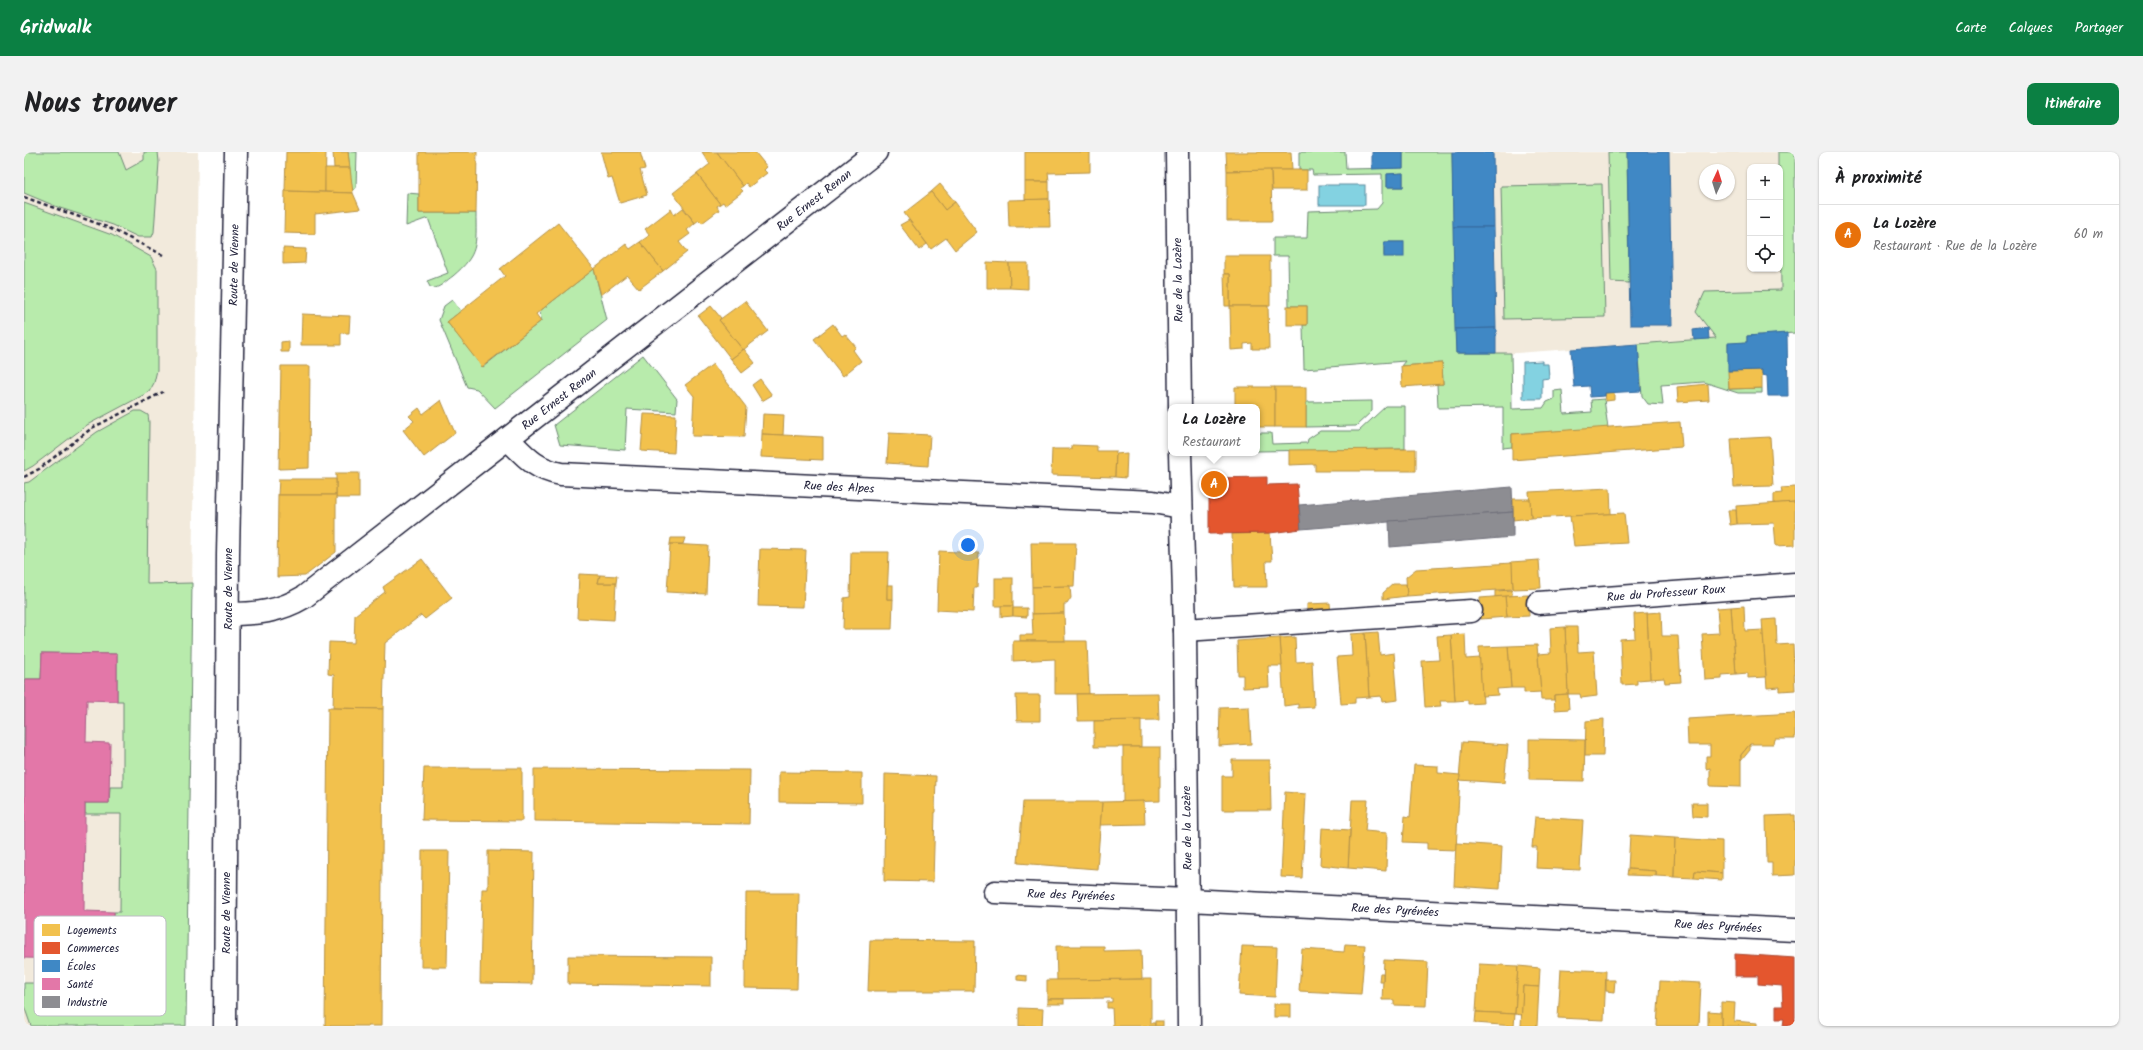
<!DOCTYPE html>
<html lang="fr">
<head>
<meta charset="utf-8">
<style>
	body { margin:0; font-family:Kalam,sans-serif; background:#f2f2f2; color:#202124 }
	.controls { position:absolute; right:12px; top:12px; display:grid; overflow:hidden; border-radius:8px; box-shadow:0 1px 3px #0004 }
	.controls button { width:36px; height:36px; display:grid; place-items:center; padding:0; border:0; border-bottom:1px solid #e0e0e0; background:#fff; color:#202124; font:20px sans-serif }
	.compass { position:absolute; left:1675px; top:12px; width:36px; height:36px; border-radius:50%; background:#fff; box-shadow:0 1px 3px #0004; rotate:4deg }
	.you { position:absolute; left:944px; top:393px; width:14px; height:14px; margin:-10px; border:3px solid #fff; border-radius:50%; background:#1a73e8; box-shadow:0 0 0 6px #1a73e833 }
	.badge { display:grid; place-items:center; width:26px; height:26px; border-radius:50%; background:#0b8043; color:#fff; font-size:13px; font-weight:700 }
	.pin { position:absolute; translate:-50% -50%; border:2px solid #fff; box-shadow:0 1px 4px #0006 }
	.popup { position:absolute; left:1144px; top:252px; width:92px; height:52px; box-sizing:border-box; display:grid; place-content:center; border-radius:8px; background:#fff; filter:drop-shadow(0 1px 3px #0005); font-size:13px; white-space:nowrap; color:#757577 }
	.popup b { font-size:15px; color:#202124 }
	.popup::after { content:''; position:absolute; left:50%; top:100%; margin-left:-8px; border:8px solid transparent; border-top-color:#fff }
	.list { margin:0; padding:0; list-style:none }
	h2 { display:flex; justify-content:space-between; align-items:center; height:52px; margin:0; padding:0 16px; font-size:17px }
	h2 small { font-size:13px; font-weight:400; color:#757577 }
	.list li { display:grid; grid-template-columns:26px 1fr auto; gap:12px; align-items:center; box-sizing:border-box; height:60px; padding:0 16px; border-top:1px solid #e0e0e0 }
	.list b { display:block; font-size:15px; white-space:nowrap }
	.list p { margin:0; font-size:13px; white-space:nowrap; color:#757577 }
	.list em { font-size:13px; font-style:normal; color:#757577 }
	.icon { flex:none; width:22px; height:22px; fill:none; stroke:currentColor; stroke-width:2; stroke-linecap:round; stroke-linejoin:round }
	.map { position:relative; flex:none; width:1771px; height:874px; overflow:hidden; border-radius:8px }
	header { display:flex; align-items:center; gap:24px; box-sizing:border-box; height:56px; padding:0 20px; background:#0b8043; color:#fff }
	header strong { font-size:19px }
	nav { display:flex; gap:22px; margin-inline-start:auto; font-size:14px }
	.intro { display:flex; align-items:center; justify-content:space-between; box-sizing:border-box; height:96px; padding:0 24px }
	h1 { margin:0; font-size:28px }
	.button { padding:10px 18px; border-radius:8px; background:#0b8043; color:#fff; font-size:14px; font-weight:700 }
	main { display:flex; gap:24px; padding:0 24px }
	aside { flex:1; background:#fff; border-radius:8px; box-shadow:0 1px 3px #0004 }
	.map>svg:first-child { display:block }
	.built { fill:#f2eadc; fill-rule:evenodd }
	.green { fill:#b8ebac; stroke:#6d8674; fill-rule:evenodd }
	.water { fill:#83d2e1; stroke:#5c8c9f }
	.homes { fill:#f2c14e; stroke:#b49148 }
	.shops { fill:#e4572e; stroke:#aa4732 }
	.schools { fill:#3f88c5; stroke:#36699c }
	.health { fill:#e377a8; stroke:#a95e87 }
	.industry { fill:#8d8d92; stroke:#6d6d78 }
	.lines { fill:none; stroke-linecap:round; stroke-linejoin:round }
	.minor-casing { stroke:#22223b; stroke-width:25 }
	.secondary-casing { stroke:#22223b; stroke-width:25 }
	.path { stroke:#22223b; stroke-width:2.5; stroke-dasharray:4 3; stroke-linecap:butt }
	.minor { stroke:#fff; stroke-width:22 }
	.secondary { stroke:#fff; stroke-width:22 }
	.labels { text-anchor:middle; stroke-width:4; stroke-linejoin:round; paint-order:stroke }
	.street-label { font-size:12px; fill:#22223b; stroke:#fff }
	.key { fill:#fff; stroke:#bdbdc4; stroke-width:1 }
	.key-label { font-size:11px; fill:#22223b }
</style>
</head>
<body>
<header>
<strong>Gridwalk</strong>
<nav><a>Carte</a><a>Calques</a><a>Partager</a></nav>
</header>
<div class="intro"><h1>Nous trouver</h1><a class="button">Itinéraire</a></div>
<main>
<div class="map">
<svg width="1771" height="874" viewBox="0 0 1771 874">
	<rect width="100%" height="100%" fill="#fff"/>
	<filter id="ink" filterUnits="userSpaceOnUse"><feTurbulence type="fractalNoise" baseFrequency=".025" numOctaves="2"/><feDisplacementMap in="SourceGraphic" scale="8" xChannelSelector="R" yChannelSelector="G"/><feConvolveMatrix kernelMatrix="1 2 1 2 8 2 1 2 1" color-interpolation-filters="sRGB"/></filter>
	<g filter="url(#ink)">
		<g class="built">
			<polygon points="0,0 174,0 162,874 0,874"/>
			<path d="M1379 0H1771V181L1381 209ZM1726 15H1756V117H1726ZM1681 18H1705V42H1681Z"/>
		</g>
		<g class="green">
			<polygon points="0,0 95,0 102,18 120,8 120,0 134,0 135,10 130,80 128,85 114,85 89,73 36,56 0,41"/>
			<polygon points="324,0 333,0 332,36 328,39"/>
			<path d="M1275 0H1321L1322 17 1379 16V0H1428L1432 201H1487L1488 257 1519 256 1523 250 1530 247V239L1538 238 1540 262 1568 260 1567 248 1580 247 1584 276 1488 282V295L1479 296V255L1414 256 1413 232H1419L1418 211 1377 214 1381 209 1280 217 1279 173H1283V154H1265L1264 104H1249V86H1283L1284 59 1353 57 1358 51V22L1289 23 1288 18H1275ZM1379 21V35H1363V22ZM1360 90H1380L1360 104Z"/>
			<polygon points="1584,0 1603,0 1605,131 1587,130"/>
			<polygon points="1754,0 1771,0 1771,181 1723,184 1723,190 1704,192 1705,237 1738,236 1738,241 1714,241 1680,230 1637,233 1639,253 1624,252 1618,244 1614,192 1692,186 1672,160 1681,140 1757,138 1756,15 1754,15"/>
			<polygon points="1578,32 1581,165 1480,167 1477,34"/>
			<path d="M383 41 395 42V61H452C452 93 455 102 429 124 423 128 418 134 411 136L406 135 403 129 424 121 404 66 382 74Z"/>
			<polygon points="0,51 88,83 127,105 133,117 133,218 130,231 125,240 63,273 9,314 0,319"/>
			<polygon points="570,117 583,168 471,256 453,237 443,235 415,168 420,154 428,148 437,159 423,170 459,215 517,169 516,159"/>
			<polygon points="619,203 653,247 652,260 603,257 601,298 536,293 530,273"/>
			<polygon points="1348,249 1348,259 1332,274 1282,275 1282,250"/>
			<polygon points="1362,254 1381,254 1381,297 1233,299 1233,281 1247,281 1248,292 1283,291 1284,287 1296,279 1335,279"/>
			<polygon points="111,259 117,259 124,263 125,270 123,432 168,431 162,874 7,874 0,854 0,831 19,831 20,807 89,808 90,760 96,760 97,662 61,662 61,651 85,651 86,635 99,635 99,549 93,549 93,502 18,501 17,527 1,527 0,604 0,331 5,330 73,280"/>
		</g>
		<g class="water">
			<rect x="1295" y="33" width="46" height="20"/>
			<polygon points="1518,209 1518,212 1524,212 1525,226 1518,227 1518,247 1499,247 1499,210"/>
		</g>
		<g class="homes">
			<polygon points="262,0 302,0 301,40 261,39"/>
			<polygon points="309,0 324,0 326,16 310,16"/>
			<polygon points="395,0 453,0 452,61 395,61"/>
			<polygon points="577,0 616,0 621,17 616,18 623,43 596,51 588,26 584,27"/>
			<polygon points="678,0 693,0 719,34 716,36 719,39 701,53 699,50 696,52 673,22 686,12"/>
			<polygon points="693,0 731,0 743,15 740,18 743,21 725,35 722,31 719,34"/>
			<polygon points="1001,0 1066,0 1066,20 1024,21 1025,30 1001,30"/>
			<polygon points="1202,0 1267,0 1268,18 1203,19"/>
			<polygon points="301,16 326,16 329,41 301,40"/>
			<polygon points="1247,18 1248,69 1203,69 1203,19"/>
			<polygon points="1247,18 1283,18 1283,38 1248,38"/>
			<polygon points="673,22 696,52 693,54 695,58 678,71 675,68 671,71 649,41"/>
			<polygon points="1001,30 1025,30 1025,47 1001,48"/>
			<polygon points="916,32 931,50 921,58 907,40"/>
			<polygon points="261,39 329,41 336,57 291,62 291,82 260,81"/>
			<polygon points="907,40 921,58 931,50 953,80 931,98 922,86 907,97 880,61"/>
			<polygon points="1025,47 1026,75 985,75 984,48"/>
			<polygon points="659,56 671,71 663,78 666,82 655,90 663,100 639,119 616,90 626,83 621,77 647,57 650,63"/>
			<polygon points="885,68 903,92 895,98 876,73"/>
			<polygon points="534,71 570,117 512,162 517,169 458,215 423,170 481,124 476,117"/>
			<polygon points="616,90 639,119 615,137 603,123 577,143 570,117 602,92 606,97"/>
			<polygon points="259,96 282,97 281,111 259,112"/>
			<polygon points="1200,104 1246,104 1246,154 1206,154 1206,122 1200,122"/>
			<polygon points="963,110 985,111 986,136 963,136"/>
			<polygon points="985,111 1004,111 1004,137 986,136"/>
			<polygon points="1200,122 1206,122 1206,154 1201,154"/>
			<polygon points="721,149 744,179 719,198 695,168"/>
			<polygon points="687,154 697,166 695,168 719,198 707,207 674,164"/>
			<polygon points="1206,154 1244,154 1245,197 1228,197 1228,191 1220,192 1220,197 1207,198"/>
			<rect x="1263" y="154" width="20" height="19"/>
			<polygon points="278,162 326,164 325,181 317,181 317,193 277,193"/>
			<polygon points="809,172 818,184 821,182 832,195 829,198 837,209 819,224 790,187"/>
			<polygon points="265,189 265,200 257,200 257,190"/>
			<polygon points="720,197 731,211 718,221 707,207"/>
			<polygon points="1418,211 1419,232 1378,235 1377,214"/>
			<polygon points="689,212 722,255 720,285 668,284 670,244 661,233"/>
			<polygon points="257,214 286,214 285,316 255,317"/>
			<polygon points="1738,218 1738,236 1705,237 1704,219"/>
			<polygon points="736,227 748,243 738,249 728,233"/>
			<polygon points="1684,232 1685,248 1654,250 1653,235"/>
			<polygon points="1211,235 1251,235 1251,275 1233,275 1233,255 1211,255"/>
			<rect x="1251" y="235" width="31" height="40"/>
			<polygon points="1590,240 1590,248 1582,249 1581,241"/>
			<polygon points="417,248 431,281 400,305 379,278 390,269 385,264 395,256 399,262"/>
			<polygon points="620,262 652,263 650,301 617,299"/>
			<polygon points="739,262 760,263 759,283 738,282"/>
			<polygon points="1656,270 1658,295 1488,308 1488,282"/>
			<polygon points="865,281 906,283 904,314 863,311"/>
			<polygon points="738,282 799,285 799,308 737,305"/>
			<polygon points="1746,285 1749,334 1710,335 1707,287"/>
			<polygon points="1048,293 1073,294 1073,299 1092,299 1091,325 1027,323 1028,297 1048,297"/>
			<polygon points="1392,297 1392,319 1291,319 1291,312 1265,313 1265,298"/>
			<polygon points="1103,301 1102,326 1091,325 1092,302"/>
			<rect x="312" y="321" width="23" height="25"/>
			<polygon points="255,327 312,327 312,343 254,343"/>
			<polygon points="1771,335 1771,350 1750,352 1750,342 1758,341 1757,336"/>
			<polygon points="1586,336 1587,362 1507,366 1505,340"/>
			<polygon points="254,343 312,343 312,400 281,424 253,425"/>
			<polygon points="1489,347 1506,347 1507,366 1489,368"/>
			<polygon points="1771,350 1771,393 1752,394 1750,371 1713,372 1712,354"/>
			<polygon points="1704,358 1712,358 1713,372 1706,373"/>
			<polygon points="1600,361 1603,391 1550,394 1546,364"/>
			<polygon points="1246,381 1248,409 1242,409 1243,435 1210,435 1208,382"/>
			<polygon points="647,386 661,386 659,392 646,392"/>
			<polygon points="1007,391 1052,391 1050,434 1008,435"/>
			<polygon points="646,392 684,394 682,442 643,440"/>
			<polygon points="736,397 782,398 779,455 734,454"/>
			<polygon points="915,399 955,401 953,436 950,436 949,460 913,458"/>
			<polygon points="827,400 865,400 863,447 869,447 868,477 819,477 820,446 826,445"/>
			<polygon points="398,407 428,446 401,467 397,463 361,491 359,557 309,556 310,523 304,522 305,490 330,491 331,463 361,440 359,435"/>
			<polygon points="1515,408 1517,436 1489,437 1487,410"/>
			<polygon points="1488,411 1489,437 1383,444 1382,425 1392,417"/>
			<polygon points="555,422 576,423 574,431 592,431 590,468 553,466"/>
			<polygon points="576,423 593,424 592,431 574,431"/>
			<rect x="971" y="426" width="18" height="28"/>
			<polygon points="1369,432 1382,432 1383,444 1359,447 1359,441"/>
			<rect x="863" y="433" width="6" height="14"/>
			<polygon points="1046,434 1047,446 1043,452 1040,452 1040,461 1008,462 1008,435"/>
			<polygon points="1488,438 1488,444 1471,445 1471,439"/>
			<polygon points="1504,443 1505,464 1483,465 1481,444"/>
			<polygon points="1481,444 1483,465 1457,467 1456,446"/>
			<polygon points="1306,451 1307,462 1283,464 1283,452"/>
			<polygon points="977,454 989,454 989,464 977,465"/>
			<polygon points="1720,454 1721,479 1739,478 1742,525 1724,526 1724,521 1712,522 1707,455"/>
			<polygon points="1707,455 1712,522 1698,523 1698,527 1681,528 1678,482 1695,481 1693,456"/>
			<polygon points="989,456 1003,456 1003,465 989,464"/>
			<polygon points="1637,460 1638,484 1654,484 1657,530 1641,531 1640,526 1626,527 1623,461"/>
			<polygon points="1040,461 1041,489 996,489 996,483 1009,483 1008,462"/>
			<polygon points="1623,461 1626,527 1613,528 1613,532 1598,533 1596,487 1611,486 1610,462"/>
			<polygon points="1752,467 1753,493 1769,492 1771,538 1756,539 1756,535 1743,536 1738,468"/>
			<polygon points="1541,475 1553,475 1554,500 1570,499 1573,544 1557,546 1556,542 1544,542"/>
			<polygon points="1541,475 1544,542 1530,543 1530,548 1517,548 1514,502 1527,501 1526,476"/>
			<polygon points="1354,480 1356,503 1370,501 1374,548 1358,550 1357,544 1345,545 1341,481"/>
			<polygon points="1341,481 1345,545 1331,546 1331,551 1317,552 1313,505 1328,504 1327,482"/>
			<polygon points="1441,482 1442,507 1456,506 1459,551 1444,552 1444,548 1431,549 1427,483"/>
			<polygon points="1427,483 1431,549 1416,549 1417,554 1401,555 1398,509 1415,508 1413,484"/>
			<polygon points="1271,485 1272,510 1288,509 1290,555 1274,556 1274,552 1260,554 1256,486"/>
			<polygon points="1256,486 1258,514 1244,514 1245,535 1219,536 1219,523 1214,523 1213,489"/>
			<polygon points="989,489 1063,489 1065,542 1031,542 1031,507 989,509"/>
			<polygon points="1513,493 1517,540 1500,541 1500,536 1487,536 1484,494"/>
			<polygon points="1484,494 1487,536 1473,537 1474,543 1458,544 1455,495"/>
			<polygon points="1134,541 1135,568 1054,569 1053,542"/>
			<polygon points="1544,542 1545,557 1531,558 1530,543"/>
			<polygon points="992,543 1016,543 1016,569 993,569"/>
			<polygon points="1225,555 1227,592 1195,594 1196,556"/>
			<polygon points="304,556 359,557 357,874 301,874"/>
			<polygon points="1771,561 1771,587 1751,587 1750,592 1726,592 1717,603 1717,635 1686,634 1686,616 1682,617 1682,604 1686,604 1686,593 1664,593 1663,567"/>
			<polygon points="1580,567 1579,604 1561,604 1562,569"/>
			<polygon points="1117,568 1117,595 1070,595 1070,569"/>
			<polygon points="1505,587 1561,588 1560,629 1505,628"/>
			<polygon points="1438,590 1484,593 1480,631 1435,628"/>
			<polygon points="1726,592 1726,598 1717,609 1717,603"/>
			<polygon points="1099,595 1136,595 1136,649 1099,650"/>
			<polygon points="1208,608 1246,608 1247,658 1198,658 1198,624 1208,624"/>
			<polygon points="1390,613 1414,614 1414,621 1436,623 1432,698 1403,697 1403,691 1379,690 1381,664 1386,665"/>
			<polygon points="400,616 498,616 498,669 398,668"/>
			<polygon points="510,617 726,618 725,672 510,669"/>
			<polygon points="755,620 838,621 838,651 755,650"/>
			<polygon points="861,622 912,624 909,730 860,729"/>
			<polygon points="1261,640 1282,642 1278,726 1257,725"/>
			<polygon points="1328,648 1344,648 1341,679 1363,681 1362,719 1324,716"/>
			<polygon points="1120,649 1121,672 1076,673 1078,650"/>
			<polygon points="999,650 1078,650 1073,717 994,711"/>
			<polygon points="1668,651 1683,651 1683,665 1669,664"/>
			<polygon points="1771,663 1771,723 1748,724 1748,711 1743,711 1742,664"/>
			<polygon points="1511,665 1559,668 1556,718 1512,716 1513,695 1508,695"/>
			<polygon points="1298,676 1326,678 1324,716 1296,713"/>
			<polygon points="1606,683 1651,686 1650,725 1632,724 1632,719 1604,717"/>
			<polygon points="1651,686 1698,689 1698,721 1671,719 1670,726 1650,725"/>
			<polygon points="1432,691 1478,694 1476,737 1430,734"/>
			<polygon points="398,699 425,699 423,815 397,815"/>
			<polygon points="464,699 510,700 508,832 456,831 458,737 464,737"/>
			<polygon points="1604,717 1632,719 1632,724 1603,723"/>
			<polygon points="1671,719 1698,721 1698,728 1670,726"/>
			<polygon points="722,741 775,741 773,837 721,836"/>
			<polygon points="846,788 951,789 950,839 844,839"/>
			<polygon points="1321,792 1341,793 1337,842 1275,839 1278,797 1320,800"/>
			<polygon points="1032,794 1080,794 1080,799 1117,798 1118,827 1033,829"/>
			<polygon points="1218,794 1253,795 1251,845 1215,843"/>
			<polygon points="544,804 687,805 687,834 544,832"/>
			<polygon points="1360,808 1404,810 1402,854 1370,853 1370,848 1358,848"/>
			<polygon points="1455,812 1494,814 1491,862 1452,860"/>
			<polygon points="1494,814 1516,816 1515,835 1499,834 1498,863 1491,862"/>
			<polygon points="1537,817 1582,819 1580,868 1534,866"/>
			<polygon points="1356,821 1359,821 1359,829 1355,829"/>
			<polygon points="993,823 1003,824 1003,829 993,828"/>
			<polygon points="1127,827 1127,871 1131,871 1131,874 1089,874 1088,856 1083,856 1083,850 1088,850 1088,846 1023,847 1023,828"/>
			<polygon points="1582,828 1591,828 1590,840 1582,839"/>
			<polygon points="1636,829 1677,831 1675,874 1633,874"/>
			<polygon points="1499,834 1515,835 1513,874 1497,874"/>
			<rect x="1023" y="847" width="17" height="5"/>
			<polygon points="1697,850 1711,851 1710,869 1733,871 1733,874 1697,874"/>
			<rect x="1250" y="852" width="17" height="13"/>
			<polygon points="995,856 1019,857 1018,874 995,874"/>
			<polygon points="1684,859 1697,860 1697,874 1684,874"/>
			<polygon points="1452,860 1491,862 1490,874 1451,871"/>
			<rect x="1131" y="869" width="8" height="5"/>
		</g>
		<g class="shops">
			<polygon points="1243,325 1243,333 1273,332 1277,377 1246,381 1185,382 1185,326"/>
			<polygon points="1711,802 1771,806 1771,874 1759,874 1760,867 1752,867 1752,854 1759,854 1758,834 1734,832 1734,824 1711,824"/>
		</g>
		<g class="schools">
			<polygon points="1348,0 1379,0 1379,16 1348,17"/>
			<polygon points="1428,0 1469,0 1470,75 1429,75"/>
			<polygon points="1603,0 1645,0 1648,173 1606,173"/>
			<polygon points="1379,21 1379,35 1363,35 1363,22"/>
			<polygon points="1429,75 1470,75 1472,176 1431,177"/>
			<rect x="1360" y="90" width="20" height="15"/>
			<polygon points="1472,176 1472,201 1432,201 1431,177"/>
			<polygon points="1684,176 1685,187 1670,188 1669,178"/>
			<polygon points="1763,181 1764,244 1744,244 1743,224 1738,223 1738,218 1704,219 1704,191 1723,190 1723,184"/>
			<polygon points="1614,192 1617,239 1581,241 1581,244 1566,245 1565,234 1550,235 1547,197"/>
		</g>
		<polygon class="health" points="18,501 93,502 93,549 63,548 62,590 86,591 85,651 61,651 61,662 60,759 90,760 89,808 0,806 1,527 17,527"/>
		<g class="industry">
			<polygon points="1488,335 1489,360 1277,377 1275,353"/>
			<polygon points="1489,360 1489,385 1366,395 1365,369"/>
		</g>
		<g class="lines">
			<defs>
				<g id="minor">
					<polyline points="1153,0 1156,255"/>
					<path d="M484 287C502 305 511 317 537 322L1129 350 1157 355"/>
					<polyline points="1156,301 1161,478 1165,874"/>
					<polyline points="1514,451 1771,432"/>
					<path d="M204 462C232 462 255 460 280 445L852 0"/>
					<polyline points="1161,478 1447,459"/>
					<polyline points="971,740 1164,748 1771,778"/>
				</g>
				<polyline id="secondary" points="201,874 204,403 212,0"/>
			</defs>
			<use href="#minor" class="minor-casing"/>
			<use href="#secondary" class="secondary-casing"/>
			<g class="path">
				<polyline points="0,45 83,75 139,103"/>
				<polyline points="0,325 15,317 68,276 139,240"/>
			</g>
			<use href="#minor" class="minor"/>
			<use href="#secondary" class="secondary"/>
		</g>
	</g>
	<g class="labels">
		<g class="street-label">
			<text transform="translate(790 48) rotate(-38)" y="4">Rue Ernest Renan</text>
			<text transform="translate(210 113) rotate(-89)" y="4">Route de Vienne</text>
			<text transform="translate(1154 128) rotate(-91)" y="4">Rue de la Lozère</text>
			<text transform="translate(535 247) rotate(-38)" y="4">Rue Ernest Renan</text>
			<text transform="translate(815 335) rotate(3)" y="4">Rue des Alpes</text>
			<text transform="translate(204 437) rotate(-90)" y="4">Route de Vienne</text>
			<text transform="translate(1642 441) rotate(-4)" y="4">Rue du Professeur Roux</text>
			<text transform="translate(1163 676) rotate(-91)" y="4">Rue de la Lozère</text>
			<text transform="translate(1047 743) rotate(2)" y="4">Rue des Pyrénées</text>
			<text transform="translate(1371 758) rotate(3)" y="4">Rue des Pyrénées</text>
			<text transform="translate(202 761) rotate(-90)" y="4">Route de Vienne</text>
			<text transform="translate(1694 774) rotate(3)" y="4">Rue des Pyrénées</text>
		</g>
	</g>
	<rect x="10" y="764" width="132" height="100" rx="6" class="key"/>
	<rect x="18" y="772" width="18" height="12" fill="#f2c14e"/>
	<rect x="18" y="790" width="18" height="12" fill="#e4572e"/>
	<rect x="18" y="808" width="18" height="12" fill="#3f88c5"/>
	<rect x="18" y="826" width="18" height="12" fill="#e377a8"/>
	<rect x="18" y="844" width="18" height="12" fill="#8d8d92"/>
	<g class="key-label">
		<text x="43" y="782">Logements</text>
		<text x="43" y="800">Commerces</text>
		<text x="43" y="818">Écoles</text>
		<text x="43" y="836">Santé</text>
		<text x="43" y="854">Industrie</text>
	</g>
</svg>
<div class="controls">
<button>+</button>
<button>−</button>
<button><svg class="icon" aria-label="locate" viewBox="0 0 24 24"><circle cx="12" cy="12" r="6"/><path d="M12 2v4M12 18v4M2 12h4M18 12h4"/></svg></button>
</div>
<svg class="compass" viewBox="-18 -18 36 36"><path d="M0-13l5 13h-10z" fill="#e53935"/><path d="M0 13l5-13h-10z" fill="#757577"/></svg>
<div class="you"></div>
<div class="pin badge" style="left:1190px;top:332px;background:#e8710a">A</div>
<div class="popup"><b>La Lozère</b>Restaurant</div>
</div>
<aside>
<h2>À proximité<small></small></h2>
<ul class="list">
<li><span class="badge" style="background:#e8710a">A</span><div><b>La Lozère</b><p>Restaurant · Rue de la Lozère</p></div><em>60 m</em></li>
</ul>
</aside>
</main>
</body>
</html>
